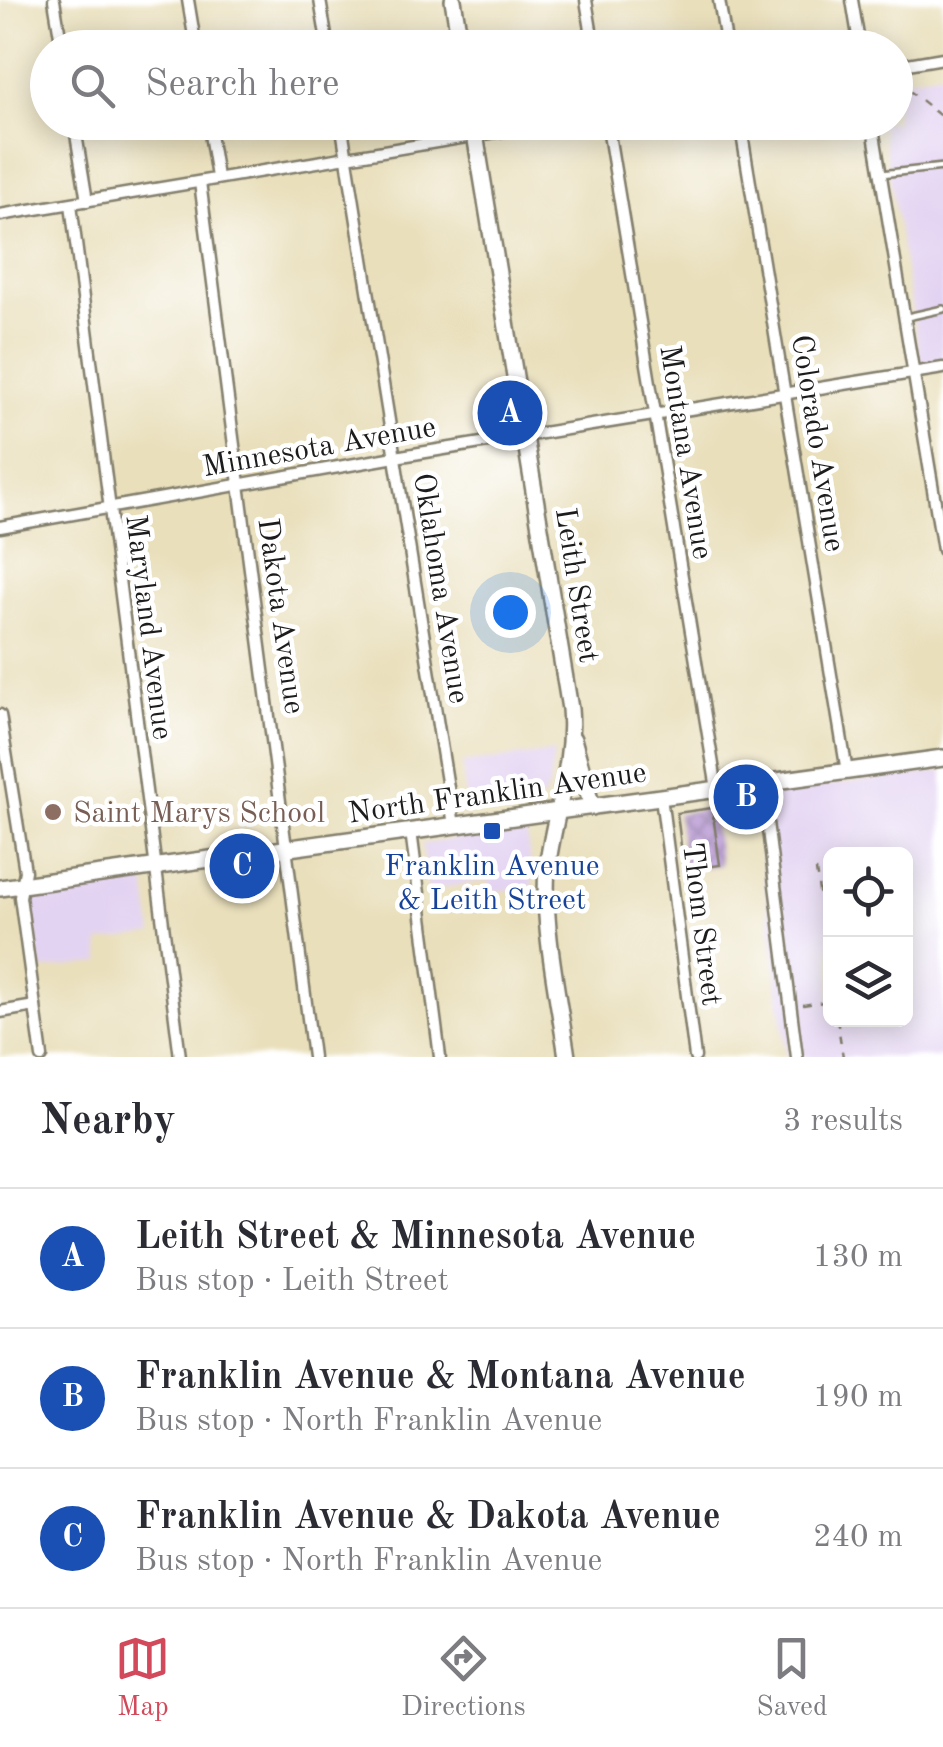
<!DOCTYPE html>
<html lang="en">
<head>
<meta charset="utf-8">
<style>
	body { margin:0; font-family:"Old Standard TT",serif; background:#f2f2f3; color:#2b2b33 }
	.controls { position:absolute; right:30px; bottom:30px; display:grid; overflow:hidden; border-radius:15px; box-shadow:0 5px 25px #0003 }
	.controls button { width:90px; height:90px; display:grid; place-items:center; padding:0; border:0; border-bottom:2px solid #e1e1e2; background:#fff; color:#2b2b33; font:50px sans-serif }
	.you { position:absolute; left:510px; top:612px; width:35px; height:35px; margin:-25px; border:8px solid #fff; border-radius:50%; background:#1a73e8; box-shadow:0 0 0 15px #1a73e833 }
	.badge { display:grid; place-items:center; width:65px; height:65px; border-radius:50%; background:#d1495b; color:#fff; font-size:32px; font-weight:700 }
	.pin { position:absolute; translate:-50% -50%; border:5px solid #fff; box-shadow:0 2px 10px #0006 }
	.list { margin:0; padding:0; list-style:none }
	h2 { display:flex; justify-content:space-between; align-items:center; height:130px; margin:0; padding:0 40px; font-size:42px }
	h2 small { font-size:32px; font-weight:400; color:#7c7c81 }
	.list li { display:grid; grid-template-columns:65px 1fr auto; gap:30px; align-items:center; box-sizing:border-box; height:140px; padding:0 40px; border-top:2px solid #e1e1e2 }
	.list b { display:block; font-size:38px; white-space:nowrap }
	.list p { margin:0; font-size:32px; white-space:nowrap; color:#7c7c81 }
	.list em { font-size:32px; font-style:normal; color:#7c7c81 }
	.icon { flex:none; width:55px; height:55px; fill:none; stroke:currentColor; stroke-width:2; stroke-linecap:round; stroke-linejoin:round }
	.map { position:relative; flex:none; width:943px; height:1057px; overflow:hidden }
	.search { position:absolute; background:#fff; box-shadow:0 5px 25px #0003; left:30px; right:30px; top:30px; height:110px; display:flex; align-items:center; gap:25px; box-sizing:border-box; padding:0 35px; border-radius:55px; color:#7c7c81; font-size:38px }
	.sheet { height:550px; background:#fff }
	nav { display:flex; justify-content:space-around; align-items:center; box-sizing:border-box; height:140px; border-top:2px solid #e1e1e2; background:#fff; font-size:28px; color:#7c7c81 }
	nav a { display:grid; justify-items:center; gap:5px }
	nav .on { color:#d1495b }
	.map>svg:first-child { display:block }
	.built { fill:#e3d3f2; fill-rule:evenodd }
	.building { fill:url(#building-cross-hatch) }
	.lines { fill:none; stroke-linecap:round; stroke-linejoin:round }
	.lane-casing { stroke:#827e6c; stroke-width:10 }
	.street-casing { stroke:#827e6c; stroke-width:15 }
	.secondary-casing { stroke:#827e6c; stroke-width:20 }
	.path { stroke:#827e6c; stroke-width:2.5; stroke-dasharray:8 8; stroke-linecap:butt }
	.lane { stroke:#fff; stroke-width:5 }
	.street { stroke:#fff; stroke-width:10 }
	.secondary { stroke:#fff; stroke-width:15 }
	.education-dot { fill:#8d6e63; stroke:#fff; stroke-width:4 }
	.transit-dot { fill:#1a4fb4; stroke:#fff; stroke-width:4 }
	.labels { text-anchor:middle; stroke-width:9; stroke-linejoin:round; paint-order:stroke }
	.street-label { font-size:30px; fill:#1c1c1c; stroke:#fff }
	.education-label { font-size:30px; fill:#785e54; stroke:#fff; text-anchor:start }
	.transit-label { font-size:30px; fill:#164399; stroke:#fff }
</style>
</head>
<body>
<div class="map">
<svg width="943" height="1057" viewBox="0 0 943 1057">
	<defs>
		<pattern id="building-cross-hatch" width="8" height="8" patternUnits="userSpaceOnUse" patternTransform="scale(2.5)"><rect width="8" height="8" fill="#b797d3"/><path d="M0 0l8 8M0 8l8-8" fill="none" stroke="#947aaa"/></pattern>
	</defs>
	<rect width="100%" height="100%" fill="#fff"/>
	<filter id="ink" filterUnits="userSpaceOnUse"><feTurbulence type="fractalNoise" baseFrequency=".01" numOctaves="2"/><feDisplacementMap in="SourceGraphic" scale="20" xChannelSelector="R" yChannelSelector="G"/><feConvolveMatrix kernelMatrix="1 2 1 2 8 2 1 2 1" color-interpolation-filters="sRGB"/></filter>
	<filter id="wash" filterUnits="userSpaceOnUse"><feTurbulence type="fractalNoise" baseFrequency=".0048" numOctaves="4" result="noise"/><feDisplacementMap in="SourceGraphic" scale="40" xChannelSelector="R" yChannelSelector="G"/><feGaussianBlur stdDeviation="2.25" result="paint"/><feColorMatrix in="noise" values="0 0 0 0 0 0 0 0 0 0 0 0 0 0 0 0 0 1.4 0 .05"/><feComposite in="paint" operator="in"/></filter>
	<g filter="url(#wash)">
		<rect width="100%" height="100%" fill="#e9dfbb"/>
		<g class="built">
			<polygon points="943,72 943,361 921,364 881,123 896,122 896,80"/>
			<polygon points="554,752 549,785 542,799 467,806 462,764"/>
			<path d="M943 771V1057H787L755 806 781 791ZM830 854H906V1019H830Z"/>
			<polygon points="526,829 533,886 492,892 489,880 428,890 422,844"/>
			<polygon points="146,883 153,934 99,942 101,962 41,970 30,896"/>
		</g>
		<g id="blocks">
			<polygon class="building" points="712,808 720,865 684,870 677,813"/>
		</g>
	</g>
	<g filter="url(#ink)">
		<use href="#blocks" fill-opacity="0" stroke="#827e6c" stroke-width="2.5"/>
		<g class="lines">
			<defs>
				<g id="lane">
					<polyline points="881,174 943,167"/>
					<polyline points="907,317 943,309"/>
				</g>
				<g id="street">
					<polyline points="54,0 62,48"/>
					<polyline points="188,0 196,48"/>
					<polyline points="320,0 328,48"/>
					<polyline points="586,0 594,48"/>
					<polyline points="719,0 727,48"/>
					<polyline points="852,0 860,48"/>
					<polyline points="896,66 943,58"/>
					<polyline points="74,122 87,201"/>
					<polyline points="208,122 217,177"/>
					<polyline points="341,122 454,825"/>
					<polyline points="607,122 717,789"/>
					<polyline points="740,122 847,772"/>
					<polyline points="872,122 943,550"/>
					<polyline points="200,182 313,1057"/>
					<polyline points="71,204 180,1057"/>
					<polyline points="0,215 557,122"/>
					<polyline points="0,527 395,457 943,368"/>
					<polyline points="0,715 25,871 20,897 42,1057"/>
					<polyline points="762,783 797,1057"/>
					<polyline points="661,797 695,1057"/>
					<polyline points="411,831 440,1057"/>
					<polyline points="0,1012 35,1006"/>
				</g>
				<g id="secondary">
					<polyline points="453,0 461,48"/>
					<path d="M473 122 570 709C575 765 553 815 547 870 542 925 559 1001 567 1057"/>
					<polyline points="573,739 592,807"/>
					<polyline points="0,888 943,758"/>
				</g>
			</defs>
			<use href="#lane" class="lane-casing"/>
			<use href="#street" class="street-casing"/>
			<use href="#secondary" class="secondary-casing"/>
			<g class="path">
				<polyline points="896,80 943,118"/>
				<polyline points="816,870 830,970"/>
				<polyline points="803,1005 830,1001"/>
				<polyline points="837,1019 843,1057"/>
			</g>
			<use href="#lane" class="lane"/>
			<use href="#street" class="street"/>
			<use href="#secondary" class="secondary"/>
		</g>
	</g>
	<circle class="education-dot" cx="53" cy="812" r="10"/>
	<rect class="transit-dot" x="482" y="821" width="20" height="20" rx="5"/>
	<g class="labels">
		<g class="street-label">
			<text transform="translate(819 443) rotate(81)" y="10">Colorado Avenue</text>
			<text transform="translate(319 446) rotate(-10)" y="10">Minnesota Avenue</text>
			<text transform="translate(687 452) rotate(81)" y="10">Montana Avenue</text>
			<text transform="translate(578 585) rotate(81)" y="10">Leith Street</text>
			<text transform="translate(442 588) rotate(81)" y="10">Oklahoma Avenue</text>
			<text transform="translate(282 616) rotate(82)" y="10">Dakota Avenue</text>
			<text transform="translate(150 627) rotate(83)" y="10">Maryland Avenue</text>
			<text transform="translate(497 792) rotate(-8)" y="10">North Franklin Avenue</text>
			<text transform="translate(703 924) rotate(83)" y="10">Thom Street</text>
		</g>
		<g class="education-label">
			<text x="73" y="822">Saint Marys School</text>
		</g>
		<g class="transit-label">
			<text x="492" y="875">Franklin Avenue<tspan x="492" dy="34">&amp; Leith Street</tspan></text>
		</g>
	</g>
</svg>
<div class="controls">
<button><svg class="icon" aria-label="locate" viewBox="0 0 24 24"><circle cx="12" cy="12" r="6"/><path d="M12 2v4M12 18v4M2 12h4M18 12h4"/></svg></button>
<button><svg class="icon" aria-label="layers" viewBox="0 0 24 24"><path d="M12 4l9 5-9 5-9-5zM3 14l9 5 9-5"/></svg></button>
</div>
<div class="you"></div>
<div class="pin badge" style="left:510px;top:413px;background:#1a4fb4">A</div>
<div class="pin badge" style="left:746px;top:797px;background:#1a4fb4">B</div>
<div class="pin badge" style="left:242px;top:866px;background:#1a4fb4">C</div>
<div class="search"><svg class="icon" aria-label="search" viewBox="0 0 24 24"><circle cx="10" cy="10" r="6"/><path d="M15 15l6 6"/></svg>Search here</div>
</div>
<section class="sheet">
<h2>Nearby<small>3 results</small></h2>
<ul class="list">
<li><span class="badge" style="background:#1a4fb4">A</span><div><b>Leith Street &amp; Minnesota Avenue</b><p>Bus stop · Leith Street</p></div><em>130 m</em></li>
<li><span class="badge" style="background:#1a4fb4">B</span><div><b>Franklin Avenue &amp; Montana Avenue</b><p>Bus stop · North Franklin Avenue</p></div><em>190 m</em></li>
<li><span class="badge" style="background:#1a4fb4">C</span><div><b>Franklin Avenue &amp; Dakota Avenue</b><p>Bus stop · North Franklin Avenue</p></div><em>240 m</em></li>
</ul>
</section>
<nav>
<a class="on"><svg class="icon" aria-label="map" viewBox="0 0 24 24"><path d="M3 6l6-2 6 2 6-2v14l-6 2-6-2-6 2zM9 4v14M15 6v14"/></svg>Map</a>
<a><svg class="icon" aria-label="directions" viewBox="0 0 24 24"><path d="M12 3l9 9-9 9-9-9zM9 14v-3h6M13 9l2 2-2 2"/></svg>Directions</a>
<a><svg class="icon" aria-label="saved" viewBox="0 0 24 24"><path d="M7 4h10v16l-5-4-5 4z"/></svg>Saved</a>
</nav>
</body>
</html>
